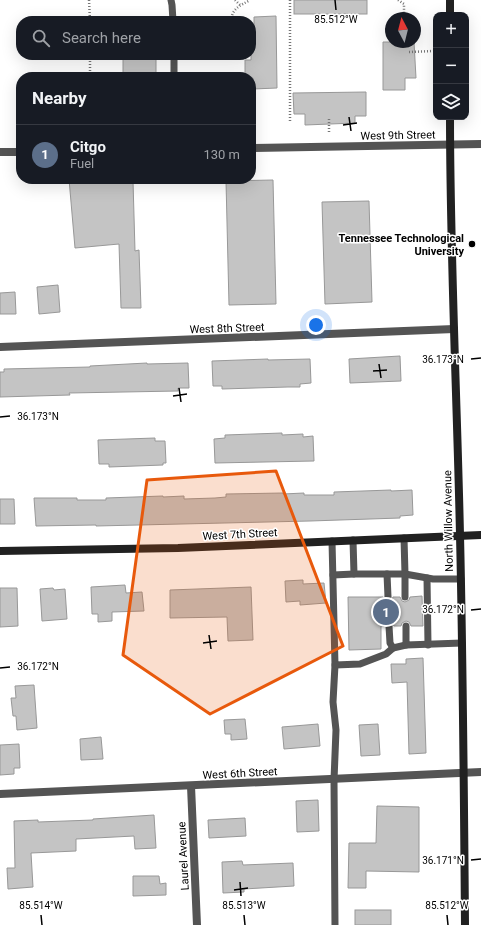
<!DOCTYPE html>
<html lang="en">
<head>
<meta charset="utf-8">
<style>
	body { margin:0; font-family:Roboto,sans-serif; background:#242831; color:#f1f3f6 }
	.controls { position:absolute; right:12px; top:12px; display:grid; overflow:hidden; border-radius:8px; box-shadow:0 4px 16px #0002 }
	.controls button { width:36px; height:36px; display:grid; place-items:center; padding:0; border:0; border-bottom:1px solid #363941; background:#171b24; color:#f1f3f6; font:20px sans-serif }
	.compass { position:absolute; left:385px; top:12px; width:36px; height:36px; border-radius:50%; background:#171b24; box-shadow:0 4px 16px #0002; rotate:353deg }
	.you { position:absolute; left:316px; top:325px; width:14px; height:14px; margin:-10px; border:3px solid #fff; border-radius:50%; background:#1a73e8; box-shadow:0 0 0 6px #1a73e833 }
	.badge { display:grid; place-items:center; width:26px; height:26px; border-radius:50%; background:#d93025; color:#fff; font-size:13px; font-weight:700 }
	.pin { position:absolute; translate:-50% -50%; border:2px solid #fff; box-shadow:0 1px 4px #0006 }
	.list { margin:0; padding:0; list-style:none }
	h2 { display:flex; justify-content:space-between; align-items:center; height:52px; margin:0; padding:0 16px; font-size:17px }
	h2 small { font-size:13px; font-weight:400; color:#9ea1a6 }
	.list li { display:grid; grid-template-columns:26px 1fr auto; gap:12px; align-items:center; box-sizing:border-box; height:60px; padding:0 16px; border-top:1px solid #363941 }
	.list b { display:block; font-size:15px; white-space:nowrap }
	.list p { margin:0; font-size:13px; white-space:nowrap; color:#9ea1a6 }
	.list em { font-size:13px; font-style:normal; color:#9ea1a6 }
	.icon { flex:none; width:22px; height:22px; fill:none; stroke:currentColor; stroke-width:2; stroke-linecap:round; stroke-linejoin:round }
	.map { position:relative; flex:none; width:481px; height:925px; overflow:hidden }
	.search { position:absolute; background:#171b24; box-shadow:0 4px 16px #0002; left:16px; top:16px; width:240px; height:44px; display:flex; align-items:center; gap:10px; box-sizing:border-box; padding:0 14px; border-radius:16px; color:#9ea1a6; font-size:15px }
	.panel { position:absolute; background:#171b24; box-shadow:0 4px 16px #0002; left:16px; top:72px; width:240px; height:112px; border-radius:16px }
	.map>svg:first-child { display:block }
	.building { fill:#c4c4c4; stroke:#989898 }
	.lines { fill:none; stroke-linecap:round; stroke-linejoin:round }
	.path { stroke:#767676; stroke-width:2.5; stroke-dasharray:1 2; stroke-linecap:butt }
	.lane { stroke:#545454; stroke-width:7 }
	.street { stroke:#545454; stroke-width:8 }
	.secondary { stroke:#212121; stroke-width:8 }
	.marked { fill:#e8590c; fill-opacity:0.2; stroke:#e8590c; stroke-width:3; stroke-linejoin:round }
	.ticks { fill:none; stroke:#000; stroke-width:1.5 }
	.poi-dot { fill:#000; stroke:#fff; stroke-width:1.5 }
	.labels { text-anchor:middle; stroke-width:3; stroke-linejoin:round; paint-order:stroke }
	.street-label { font-size:11px; fill:#000; stroke:#fff }
	.poi-label { font-size:11px; font-weight:bold; fill:#000; stroke:#fff; text-anchor:end }
	.ticks-label { font-size:10px; text-anchor:middle; fill:#000; stroke:#fff; stroke-width:3; stroke-linejoin:round; paint-order:stroke }
</style>
</head>
<body>
<div class="map">
<svg width="481" height="925" viewBox="0 0 481 925">
	<rect width="100%" height="100%" fill="#fff"/>
	<g class="building">
		<rect x="294" y="0" width="73" height="14"/>
		<polygon points="276,16 277,88 253,89 253,78 245,77 245,60 251,60 251,28 254,28 254,17"/>
		<polygon points="383,42 414,42 416,78 405,78 405,90 383,90"/>
		<polygon points="123,55 146,55 146,58 156,58 156,77 123,77"/>
		<polygon points="366,92 366,116 355,116 355,123 305,125 305,114 294,114 293,93"/>
		<polygon points="69,179 93,179 93,183 133,181 135,251 139,250 141,308 121,308 119,244 75,248"/>
		<polygon points="273,180 276,304 229,305 226,181"/>
		<polygon points="369,201 372,302 325,304 322,202"/>
		<polygon points="58,285 60,312 39,314 37,287"/>
		<polygon points="15,292 16,314 0,314 0,293"/>
		<polygon points="400,356 401,381 350,383 349,359"/>
		<polygon points="268,359 268,360 310,359 311,383 300,384 300,387 288,387 222,389 222,386 213,386 212,361"/>
		<polygon points="147,363 147,364 188,363 189,388 178,388 178,391 69,393 70,395 0,397 0,372 4,372 4,369 90,367 90,366"/>
		<polygon points="282,433 282,435 303,434 303,437 313,436 314,461 215,463 214,439 225,438 225,435"/>
		<polygon points="155,438 155,441 165,441 166,463 163,463 163,465 109,467 109,464 99,464 98,440"/>
		<polygon points="391,490 391,491 412,490 413,515 400,516 400,518 310,521 96,526 96,525 36,526 34,498 77,498 77,500 106,500 106,498 163,496 163,497 184,496 184,499 215,498 226,497 226,494 283,493 283,494 304,493 304,495 334,495 334,492"/>
		<polygon points="0,499 14,499 15,524 0,524"/>
		<polygon points="303,580 303,584 324,583 326,603 300,605 300,601 286,602 285,581"/>
		<polygon points="125,585 126,593 142,592 144,611 112,612 112,621 98,622 98,614 92,614 91,587"/>
		<polygon points="251,587 253,640 228,641 227,617 170,618 170,590"/>
		<polygon points="0,588 17,588 18,626 0,627"/>
		<polygon points="53,588 54,590 65,589 67,619 42,621 40,589"/>
		<polygon points="422,596 423,626 411,626 409,622 406,621 402,623 401,626 394,626 392,622 388,621 385,623 384,626 381,626 381,649 349,650 348,597 383,597 384,600 388,602 391,601 393,597 400,597 402,601 405,602 409,600 410,597"/>
		<polygon points="423,658 426,753 409,754 407,682 392,683 391,664 406,664 406,659"/>
		<polygon points="34,685 37,728 17,730 16,716 13,716 11,698 16,698 15,686"/>
		<polygon points="245,719 247,739 231,740 231,734 225,734 224,720"/>
		<polygon points="318,724 320,746 284,749 282,727"/>
		<polygon points="378,724 380,755 361,756 359,725"/>
		<polygon points="101,737 103,759 81,760 80,739"/>
		<polygon points="19,744 20,768 14,768 14,774 0,775 0,745"/>
		<polygon points="318,800 319,831 297,832 296,801"/>
		<polygon points="377,806 419,807 419,872 366,871 366,888 348,888 349,843 376,843"/>
		<polygon points="154,815 156,848 135,849 134,836 76,839 76,851 31,853 33,887 8,889 7,868 15,868 14,821 38,820 38,822 93,820 93,819"/>
		<polygon points="245,818 246,836 209,838 208,820"/>
		<polygon points="242,861 243,865 293,863 294,886 244,889 244,892 223,893 222,862"/>
		<polygon points="133,876 159,876 160,884 166,883 166,895 133,896"/>
		<rect x="355" y="910" width="36" height="15"/>
	</g>
	<g class="lines">
		<g class="path">
			<polyline points="89,0 90,21"/>
			<polyline points="235,0 241,6"/>
			<polyline points="290,0 290,121"/>
			<polyline points="398,0 404,4 404,14"/>
			<path d="M231 21C232 8 240 6 250 0"/>
			<polyline points="409,52 434,51"/>
			<polyline points="90,55 90,77"/>
			<polyline points="329,119 329,134"/>
		</g>
		<g class="lane">
			<polyline points="171,0 172,5 173,21"/>
			<polyline points="174,55 174,77"/>
			<polyline points="353,540 354,574 405,574 404,538"/>
			<polyline points="332,541 335,665 360,664 386,654 393,648"/>
			<polyline points="387,574 388,597"/>
			<polyline points="333,575 354,574"/>
			<polyline points="427,578 428,645"/>
			<polyline points="405,597 405,574 433,579 461,579"/>
			<polyline points="389,626 390,643 393,648 406,645"/>
			<polyline points="406,626 406,645 462,643"/>
			<polyline points="335,925 334,780 336,730 333,702 335,665"/>
		</g>
		<g class="street">
			<polyline points="251,148 481,144"/>
			<polyline points="0,152 21,152"/>
			<polyline points="0,347 454,329"/>
			<polyline points="191,786 197,925"/>
			<polyline points="0,794 481,772"/>
		</g>
		<g class="secondary">
			<polyline points="450,15 450,0"/>
			<path d="M450 117C450 256 457 396 460 535 463 665 464 795 465 925"/>
			<polyline points="0,551 178,548 481,535"/>
		</g>
	</g>
	<path class="marked" d="M276 471 343 646 210 714 123 655 147 480Z"/>
	<path class="ticks" d="M335 0 336 10M349 117 351 131M343 125 357 123M471 359 481 358M379 364 381 378M373 371 387 370M179 388 181 402M173 396 187 394M0 417 10 416M471 610 481 609M209 635 211 649M203 643 217 641M0 668 10 667M471 860 481 859M240 882 241 896M234 890 248 888M41 915 42 925M244 915 245 925M447 915 448 925"/>
	<circle class="poi-dot" cx="472" cy="244" r="4"/>
	<g class="labels">
		<g class="street-label">
			<text transform="translate(398 135) rotate(-1)" y="4">West 9th Street</text>
			<text transform="translate(227 328) rotate(-2)" y="4">West 8th Street</text>
			<text transform="translate(448 521) rotate(-91)" y="4">North Willow Avenue</text>
			<text transform="translate(240 534) rotate(-3)" y="4">West 7th Street</text>
			<text transform="translate(240 773) rotate(-3)" y="4">West 6th Street</text>
			<text transform="translate(183 856) rotate(-93)" y="4">Laurel Avenue</text>
		</g>
		<g class="poi-label">
			<text x="464" y="242">Tennessee Technological<tspan x="464" dy="13">University</tspan></text>
		</g>
	</g>
	<g class="ticks-label">
		<text x="336" y="23">85.512°W</text>
		<text x="443" y="363">36.173°N</text>
		<text x="38" y="420">36.173°N</text>
		<text x="443" y="613">36.172°N</text>
		<text x="38" y="670">36.172°N</text>
		<text x="443" y="864">36.171°N</text>
		<text x="41" y="909">85.514°W</text>
		<text x="244" y="909">85.513°W</text>
		<text x="447" y="909">85.512°W</text>
	</g>
</svg>
<div class="controls">
<button>+</button>
<button>−</button>
<button><svg class="icon" aria-label="layers" viewBox="0 0 24 24"><path d="M12 4l9 5-9 5-9-5zM3 14l9 5 9-5"/></svg></button>
</div>
<svg class="compass" viewBox="-18 -18 36 36"><path d="M0-13l5 13h-10z" fill="#e53935"/><path d="M0 13l5-13h-10z" fill="#9ea1a6"/></svg>
<div class="you"></div>
<div class="pin badge" style="left:386px;top:612px;background:#5c6f8a">1</div>
<div class="search"><svg class="icon" aria-label="search" viewBox="0 0 24 24"><circle cx="10" cy="10" r="6"/><path d="M15 15l6 6"/></svg>Search here</div>
<section class="panel">
<h2>Nearby<small></small></h2>
<ul class="list">
<li><span class="badge" style="background:#5c6f8a">1</span><div><b>Citgo</b><p>Fuel</p></div><em>130 m</em></li>
</ul>
</section>
</div>
</body>
</html>
